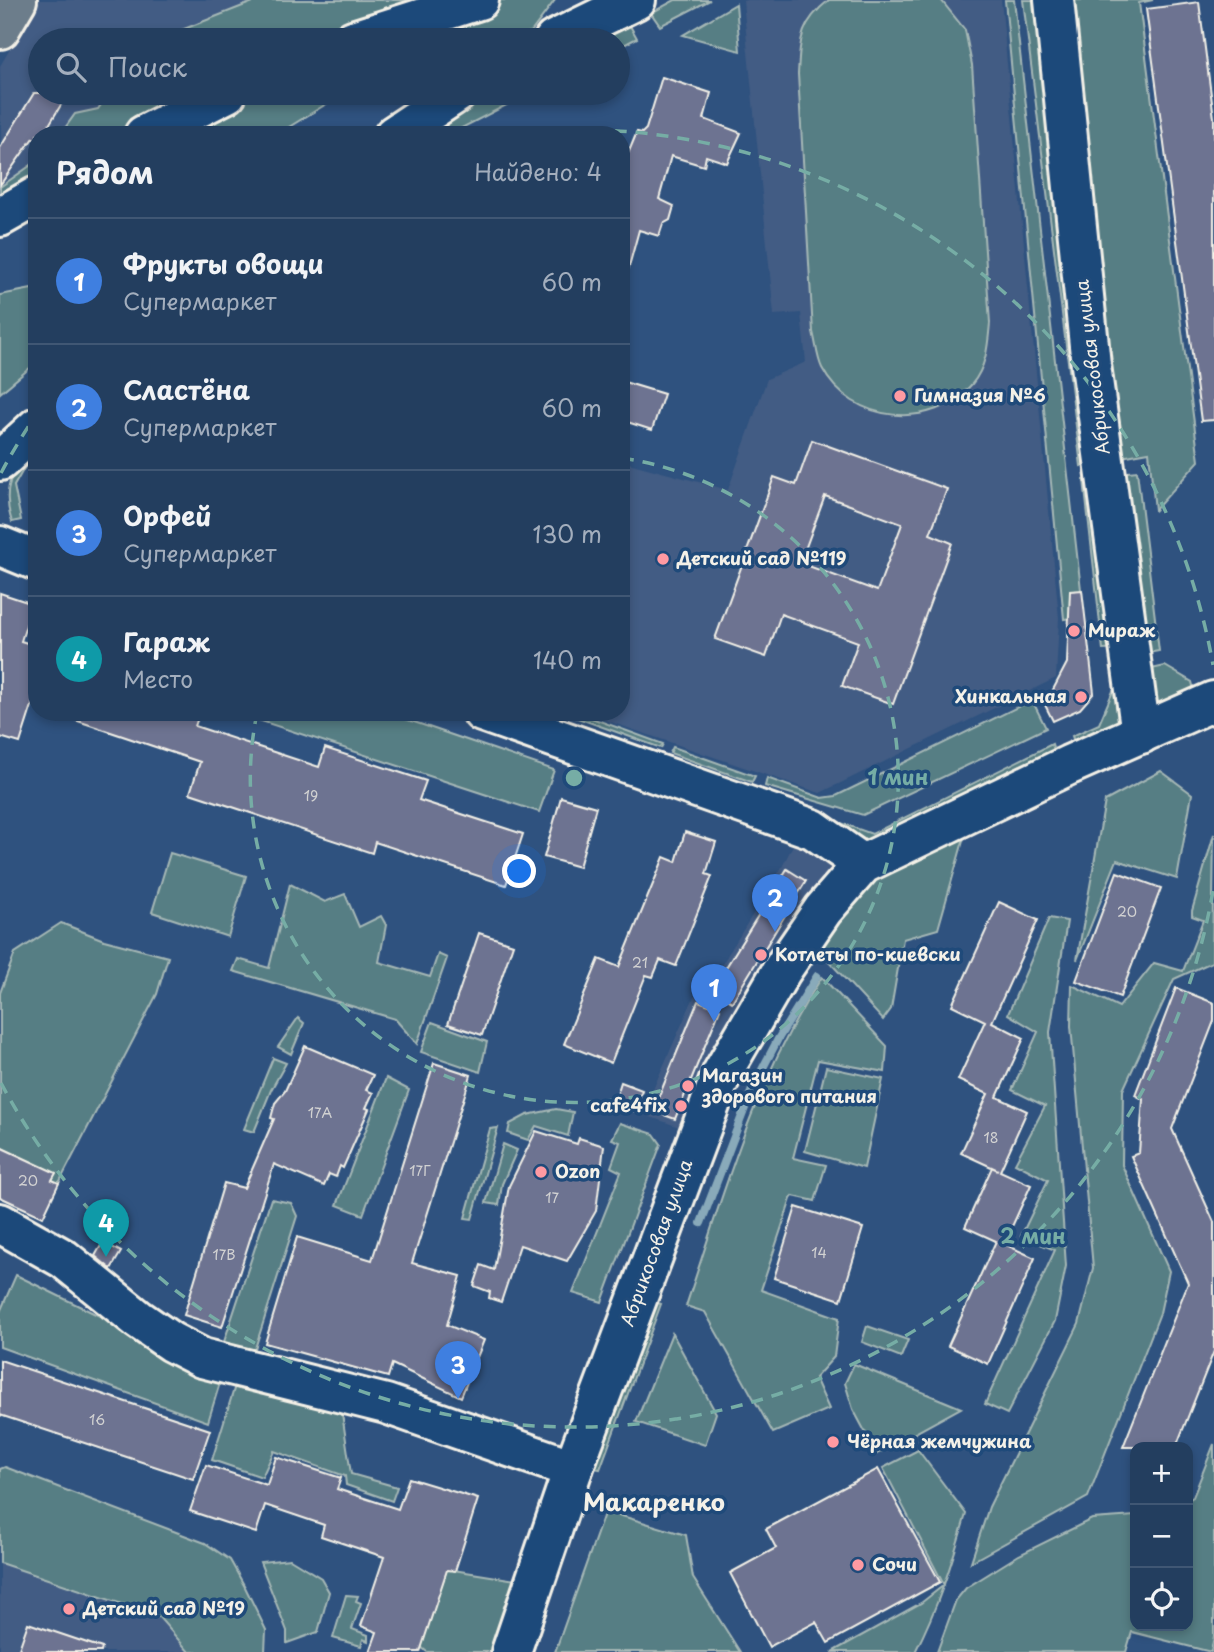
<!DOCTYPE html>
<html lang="ru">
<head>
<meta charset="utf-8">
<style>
	body { margin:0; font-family:"Playpen Sans",sans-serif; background:#2b4565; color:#f1f3f6 }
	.controls { position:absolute; right:21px; bottom:21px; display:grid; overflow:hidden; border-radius:14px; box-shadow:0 4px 10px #0003 }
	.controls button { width:63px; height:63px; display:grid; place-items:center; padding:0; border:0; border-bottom:2px solid #405774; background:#233e5f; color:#f1f3f6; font:35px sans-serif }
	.you { position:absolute; left:520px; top:872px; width:24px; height:24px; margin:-18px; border:5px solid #fff; border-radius:50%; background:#1a73e8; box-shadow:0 0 0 10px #1a73e833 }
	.badge { display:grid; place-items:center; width:46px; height:46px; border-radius:50%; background:#d6ab8b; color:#fff; font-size:23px; font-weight:700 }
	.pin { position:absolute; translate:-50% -58px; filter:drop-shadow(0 2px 4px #0008) }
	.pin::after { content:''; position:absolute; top:37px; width:24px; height:21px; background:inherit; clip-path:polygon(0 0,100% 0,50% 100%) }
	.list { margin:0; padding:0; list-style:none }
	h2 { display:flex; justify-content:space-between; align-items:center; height:91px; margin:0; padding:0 28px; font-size:30px }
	h2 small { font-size:23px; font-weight:400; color:#a3aebd }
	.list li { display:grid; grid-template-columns:46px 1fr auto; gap:21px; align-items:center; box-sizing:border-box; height:126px; padding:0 28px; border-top:2px solid #405774 }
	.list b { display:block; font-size:26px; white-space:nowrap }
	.list p { margin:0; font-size:23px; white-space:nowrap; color:#a3aebd }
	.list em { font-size:23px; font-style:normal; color:#a3aebd }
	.icon { flex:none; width:38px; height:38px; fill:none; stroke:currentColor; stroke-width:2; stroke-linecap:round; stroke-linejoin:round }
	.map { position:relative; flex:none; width:1214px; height:1652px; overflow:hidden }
	.search { position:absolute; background:#233e5f; box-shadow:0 4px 10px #0003; left:28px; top:28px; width:602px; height:77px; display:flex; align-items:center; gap:18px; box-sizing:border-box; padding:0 24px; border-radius:38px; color:#a3aebd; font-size:26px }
	.panel { position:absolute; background:#233e5f; box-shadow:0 4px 10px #0003; left:28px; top:126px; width:602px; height:595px; border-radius:28px }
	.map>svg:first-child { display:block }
	.built { fill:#425c84 }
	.green { fill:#577e84; stroke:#a6b8b6; stroke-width:2 }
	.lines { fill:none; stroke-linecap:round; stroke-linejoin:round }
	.stream { stroke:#89aaba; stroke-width:8 }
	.building { fill:#6d7391; stroke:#f4f1e8; stroke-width:2; fill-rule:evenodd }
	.minor-casing { stroke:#f4f1e8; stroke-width:44 }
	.major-casing { stroke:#f4f1e8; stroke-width:44 }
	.minor { stroke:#1f4a7a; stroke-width:38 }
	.major { stroke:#6c7d8b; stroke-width:38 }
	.ring { fill:none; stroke:#76ada5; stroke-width:3.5; stroke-dasharray:12 9 }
	.poi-dot { fill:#ff9aa2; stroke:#1f4a7a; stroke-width:2.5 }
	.labels { text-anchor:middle; stroke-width:7; stroke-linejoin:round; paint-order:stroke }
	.number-label { font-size:14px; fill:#d2d2d2 }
	.street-label { font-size:18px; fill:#f4f1e8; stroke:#1f4a7a }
	.poi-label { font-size:18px; font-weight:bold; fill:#f4f1e8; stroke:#1f4a7a; text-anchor:start }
	.district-label { font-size:24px; font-weight:bold; fill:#f4f1e8; stroke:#1f4a7a }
	.centre { fill:#76ada5; stroke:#1f4a7a; stroke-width:3.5 }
	.ring-label { font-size:21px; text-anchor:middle; font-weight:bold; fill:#76ada5; stroke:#1f4a7a; stroke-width:7; stroke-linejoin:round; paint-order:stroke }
</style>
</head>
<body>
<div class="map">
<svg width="1214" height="1652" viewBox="0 0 1214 1652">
	<rect width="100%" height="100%" fill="#2f527f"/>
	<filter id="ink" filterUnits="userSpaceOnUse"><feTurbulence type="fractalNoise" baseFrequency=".0143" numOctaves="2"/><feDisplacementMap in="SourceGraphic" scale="14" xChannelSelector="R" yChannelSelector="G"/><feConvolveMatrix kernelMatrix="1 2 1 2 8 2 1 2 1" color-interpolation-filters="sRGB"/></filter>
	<g filter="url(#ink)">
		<g class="built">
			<polygon points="39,0 258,0 156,40 40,40 40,93 109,93 98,109 75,114 60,135 37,135 37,161 2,188 0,66"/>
			<polygon points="747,0 1001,0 1059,618 1056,678 820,793 581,712 621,712 621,461 728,490 767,379 806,362 801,313 774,315 743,1"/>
			<polygon points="800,831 850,862 688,1130 642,1114 694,997 708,987 782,867"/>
			<polygon points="0,1563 158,1616 189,1652 0,1652"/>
		</g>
		<g class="green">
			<polygon points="258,0 555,0 531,32 499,40 156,40"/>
			<polygon points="675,0 710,0 660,26 651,13"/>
			<path d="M829 0H941L965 30 972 65 990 323C988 344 987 366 972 384 933 431 851 424 822 368 817 358 816 343 813 332L798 74C800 39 800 23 829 0Z"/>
			<polygon points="1005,0 1014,0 1084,616 1064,619"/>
			<polygon points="1023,0 1048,0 1099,462 1081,466"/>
			<polygon points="1070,0 1153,0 1139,3 1199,461 1155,510 1149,452 1121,457"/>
			<polygon points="736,4 740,51 683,35"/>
			<polygon points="629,24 637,38 618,48 618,40 597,40"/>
			<polygon points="109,93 344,93 276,135 173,135 162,110 118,135 60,135 75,114 98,109"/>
			<polygon points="494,93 530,93 448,135 414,135"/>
			<polygon points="37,161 37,182 0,203 0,187"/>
			<polygon points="37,288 37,362 0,393 0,295"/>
			<path d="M21 455 31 456 14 486 21 520 12 522C3 495 9 479 21 455Z"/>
			<polygon points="1137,471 1159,651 1142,654 1119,473"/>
			<polygon points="1099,477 1120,649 1103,650 1084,480"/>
			<polygon points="1165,666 1192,682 1196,698 1158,712 1147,670"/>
			<polygon points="1113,691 1127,692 1123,728 1077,750 1072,736 1099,724"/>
			<polygon points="1032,700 1046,728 863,815 765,786 767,778 822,798 836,796"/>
			<polygon points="234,712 385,712 554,770 539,812"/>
			<polygon points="561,712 575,712 663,744 661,748"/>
			<polygon points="1052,744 1058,764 862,853 762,795 872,834"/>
			<polygon points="673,747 755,776 752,782 670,753"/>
			<polygon points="1161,771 1192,794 1177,879 1117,860 1077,960 1105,801"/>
			<polygon points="967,827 938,929 903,939 891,1009 883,1020 813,944 872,874"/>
			<polygon points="1214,834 1212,962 1174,979 1123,1090 1122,1165 1169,1271 1160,1313 1088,1497 971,1562 989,1507 1079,1324 1093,1268 1071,1026 1072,985 1119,1007 1154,963 1183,971 1203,920 1192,916 1192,911"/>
			<polygon points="170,853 246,876 228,937 152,912"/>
			<polygon points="290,884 325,902 345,894 359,927 381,916 386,925 379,962 430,977 438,954 447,958 417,1044 395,1019 233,971 238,959 269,968"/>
			<polygon points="1049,918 1067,921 1050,1032 1066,1266 1055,1321 1007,1414 985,1404 1055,1250 1021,1236 1048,1180 1015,1163 1045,1106 1012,1090 1038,1032 1008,1014"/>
			<polygon points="61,923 104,940 168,957 157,994 59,1183 52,1180 55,1173 0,1147 0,993 15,953"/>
			<path d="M822 977 887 1046 885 1072 818 1060 793 1158 826 1165 815 1201 793 1196 791 1199 761 1290 839 1318 834 1357 815 1378 829 1409 773 1433 705 1312 686 1306C724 1192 755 1078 822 977Z"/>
			<polygon points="298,1018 304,1023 291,1054 278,1047"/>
			<polygon points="432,1022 487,1042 480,1072 421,1052"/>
			<polygon points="273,1058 286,1063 271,1090 254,1132 244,1129"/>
			<polygon points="826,1067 883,1079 864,1168 805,1151"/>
			<polygon points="386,1078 409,1090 363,1215 337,1205"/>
			<polygon points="556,1109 573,1112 568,1136 536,1126 528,1140 508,1133 510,1124 527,1115"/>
			<polygon points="620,1123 654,1134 661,1144 602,1302 573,1293 621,1172 611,1167 620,1142 612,1139"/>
			<polygon points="498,1128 472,1219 465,1218 490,1129"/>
			<polygon points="503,1144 517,1150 502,1184 499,1205 486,1203"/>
			<polygon points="271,1199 291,1203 297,1216 252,1358 221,1351"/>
			<polygon points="16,1275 222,1376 208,1422 0,1347 0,1312"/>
			<polygon points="644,1299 661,1304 600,1469 584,1466"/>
			<polygon points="867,1326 908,1340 901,1357 862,1342"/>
			<polygon points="672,1333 716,1413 705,1445 636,1422"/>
			<polygon points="854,1364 961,1408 877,1454 853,1409 845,1383"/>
			<polygon points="238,1376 340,1400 351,1474 397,1487 392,1501 346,1485 345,1476 274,1451 262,1477 212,1460"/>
			<polygon points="1214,1444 1214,1636 1211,1652 1132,1632 1126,1652 937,1652 956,1600 966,1588 1019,1555 1092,1519 1135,1516 1135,1626 1188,1626 1188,1500 1193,1497"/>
			<path d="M918 1450 966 1514C952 1563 938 1607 915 1652H832L921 1603 944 1585 883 1468Z"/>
			<polygon points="5,1467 205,1543 230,1560 245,1587 266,1630 265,1652 189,1652 158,1616 0,1563 0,1469"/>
			<polygon points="605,1511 686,1535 693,1578 740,1652 555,1652"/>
			<polygon points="290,1559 321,1578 329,1592 318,1632 287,1643 287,1631 260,1562"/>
			<polygon points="447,1569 516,1580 492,1652 427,1652 421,1647"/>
			<polygon points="346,1595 358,1596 356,1601 361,1603 352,1629 368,1635 368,1641 363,1639 361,1646 333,1638"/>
		</g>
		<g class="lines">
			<polyline class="stream" points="701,1223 753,1087 778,1039 817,976"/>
		</g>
		<g class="building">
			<polygon points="1199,2 1214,118 1214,420 1201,421 1146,9"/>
			<polygon points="662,77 711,93 704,119 741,133 727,163 706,156 704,166 671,156 659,199 674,206 670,220 663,224 659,236 639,230 628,270 621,269 621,160 625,161 637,132 642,133 646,129"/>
			<polygon points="34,93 68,93 43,135 37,135 37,141 33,138 0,185 0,148"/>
			<polygon points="621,381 664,394 652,430 621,420"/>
			<path d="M812 440 947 489 930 534 952 543 893 704 842 686 858 642 781 614 766 657 715 639 774 477 796 485ZM825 496 902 524 877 591 800 563Z"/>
			<polygon points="1082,590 1094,693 1080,709 1053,721 1045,705 1067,663 1070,591"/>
			<polygon points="0,593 33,604 21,641 37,646 37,690 20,743 0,737"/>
			<polygon points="63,712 200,712 195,726 319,767 325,748 426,781 419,800 523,834 506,885 375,842 372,853 190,793 200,762 63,716"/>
			<polygon points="561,797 596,807 579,867 544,857"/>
			<polygon points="685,832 716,842 706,874 712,876 676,966 660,960 653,977 646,975 611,1063 564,1044 599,959 619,967 664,857 676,862"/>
			<polygon points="787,869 806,881 732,1002 712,990"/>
			<polygon points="1117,872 1161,888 1120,997 1076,981"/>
			<polygon points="999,902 1038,920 992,1022 1024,1038 997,1097 1027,1111 1000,1171 1031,1185 1004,1244 1035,1258 988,1364 948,1346 996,1241 965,1227 992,1167 998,1170 961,1153 988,1094 958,1080 985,1021 952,1005"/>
			<polygon points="479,933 513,944 482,1035 448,1024"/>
			<polygon points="1176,988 1214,1003 1214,1021 1172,1129 1214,1222 1214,1351 1176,1447 1123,1447 1188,1283 1131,1156 1139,1153 1143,1099 1135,1095"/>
			<polygon points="698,1001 720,1009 675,1119 653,1111"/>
			<polygon points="305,1046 373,1075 366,1090 373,1093 366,1108 369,1109 343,1168 340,1166 336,1177 329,1174 324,1186 274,1164 222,1327 184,1315 224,1183 244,1188 274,1119 271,1118 275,1103 285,1091"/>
			<polygon points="434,1063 471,1075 412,1263 461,1276 447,1325 484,1340 461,1397 392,1364 388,1377 265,1343 297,1237 372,1260"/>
			<polygon points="621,1082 642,1090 634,1111 614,1104"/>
			<polygon points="536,1131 577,1144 579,1138 604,1146 596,1211 567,1261 520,1245 501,1302 489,1298 490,1292 474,1286 481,1265 494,1270 509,1186"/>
			<polygon points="0,1147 56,1173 52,1180 59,1183 43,1217 0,1197"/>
			<polygon points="796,1207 863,1228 841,1300 774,1278"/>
			<polygon points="103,1242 121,1252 111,1269 95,1256"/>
			<polygon points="0,1360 210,1430 193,1479 0,1415"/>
			<polygon points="276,1457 341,1478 337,1489 398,1509 409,1478 478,1499 455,1571 447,1570 420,1652 370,1652 377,1632 361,1626 384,1557 321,1536 324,1525 265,1505 256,1533 190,1511 206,1465 267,1485"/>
			<polygon points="878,1469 940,1582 828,1643 816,1622 769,1647 730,1573 776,1548 766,1529"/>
			<polygon points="28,1623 102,1648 101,1652 18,1652"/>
		</g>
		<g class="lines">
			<defs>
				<g id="minor">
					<polyline points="1054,0 1091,365 1141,734"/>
					<polyline points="353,40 479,0"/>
					<polyline points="554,40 636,0"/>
					<polyline points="144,135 227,93"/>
					<polyline points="394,135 457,93"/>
					<polyline points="0,217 37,196"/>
					<polyline points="0,461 37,427"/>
					<polyline points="0,546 37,561"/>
					<polyline points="482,712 813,829 863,864"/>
					<polyline points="0,1223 64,1259 138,1319 171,1342 202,1358 386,1404 573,1469"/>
					<polyline points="511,1652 573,1469 722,1073 782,970 823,910 863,864 1069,765 1214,701"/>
				</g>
				<polyline id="major" points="0,29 17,0"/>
			</defs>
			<use href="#minor" class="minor-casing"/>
			<use href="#major" class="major-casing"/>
			<use href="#minor" class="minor"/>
			<use href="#major" class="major"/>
		</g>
	</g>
	<g class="ring">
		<path d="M622 458A324 324 0 1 1 257 713"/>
		<path d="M1213 891A649 649 0 0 1 1 1083M1 473A649 649 0 0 1 36 415M489 135A649 649 0 0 1 1213 665"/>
	</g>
	<g class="poi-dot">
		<circle cx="900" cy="396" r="7"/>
		<circle cx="663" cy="559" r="7"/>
		<circle cx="1074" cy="631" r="7"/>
		<circle cx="1081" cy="697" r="7"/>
		<circle cx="761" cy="955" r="7"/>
		<circle cx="688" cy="1086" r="7"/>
		<circle cx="681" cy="1106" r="7"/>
		<circle cx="541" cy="1172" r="7"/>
		<circle cx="833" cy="1442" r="7"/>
		<circle cx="858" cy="1565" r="7"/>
		<circle cx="69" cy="1609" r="7"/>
	</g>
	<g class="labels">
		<g class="number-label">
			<text x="311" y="801">19</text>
			<text x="1127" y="917">20</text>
			<text x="640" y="968">21</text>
			<text x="320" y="1118">17А</text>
			<text x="991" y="1143">18</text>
			<text x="420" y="1176">17Г</text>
			<text x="28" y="1186">20</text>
			<text x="552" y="1203">17</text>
			<text x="819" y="1258">14</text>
			<text x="224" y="1260">17В</text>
			<text x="97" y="1425">16</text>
		</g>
		<g class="street-label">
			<text transform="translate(1093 367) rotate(-97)" y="6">Абрикосовая улица</text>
			<text transform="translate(657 1243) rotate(-70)" y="6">Абрикосовая улица</text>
		</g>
		<g class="poi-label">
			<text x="914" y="402">Гимназия №6</text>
			<text x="677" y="565">Детский сад №119</text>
			<text x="1088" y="637">Мираж</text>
			<text x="1067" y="703" text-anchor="end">Хинкальная</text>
			<text x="775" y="961">Котлеты по-киевски</text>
			<text x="702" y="1082">Магазин<tspan x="702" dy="21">здорового питания</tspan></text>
			<text x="667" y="1112" text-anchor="end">cafe4fix</text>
			<text x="555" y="1178">Ozon</text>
			<text x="847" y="1448">Чёрная жемчужина</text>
			<text x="872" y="1571">Сочи</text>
			<text x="83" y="1615">Детский сад №19</text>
		</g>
		<g class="district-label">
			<text x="654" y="1511">Макаренко</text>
		</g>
	</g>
	<circle cx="574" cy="778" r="10" class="centre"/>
	<g class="ring-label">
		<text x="898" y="785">1 мин</text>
		<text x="1033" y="1244">2 мин</text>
	</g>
</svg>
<div class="controls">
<button>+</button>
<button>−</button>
<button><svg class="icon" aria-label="locate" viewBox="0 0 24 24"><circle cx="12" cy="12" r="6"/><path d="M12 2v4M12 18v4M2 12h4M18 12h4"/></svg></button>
</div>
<div class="you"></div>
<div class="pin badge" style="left:714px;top:1022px;background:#3f7fe0">1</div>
<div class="pin badge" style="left:775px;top:932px;background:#3f7fe0">2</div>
<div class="pin badge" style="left:458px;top:1399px;background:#3f7fe0">3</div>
<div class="pin badge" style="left:106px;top:1257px;background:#0f9aa8">4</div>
<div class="search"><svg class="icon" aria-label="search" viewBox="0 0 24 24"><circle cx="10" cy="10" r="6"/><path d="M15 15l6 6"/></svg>Поиск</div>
<section class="panel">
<h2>Рядом<small>Найдено: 4</small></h2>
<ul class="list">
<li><span class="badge" style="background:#3f7fe0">1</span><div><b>Фрукты овощи</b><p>Супермаркет</p></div><em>60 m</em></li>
<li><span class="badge" style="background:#3f7fe0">2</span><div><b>Сластёна</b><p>Супермаркет</p></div><em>60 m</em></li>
<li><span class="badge" style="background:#3f7fe0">3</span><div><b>Орфей</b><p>Супермаркет</p></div><em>130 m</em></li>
<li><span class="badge" style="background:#0f9aa8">4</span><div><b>Гараж</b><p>Место</p></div><em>140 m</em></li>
</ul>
</section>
</div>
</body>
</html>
